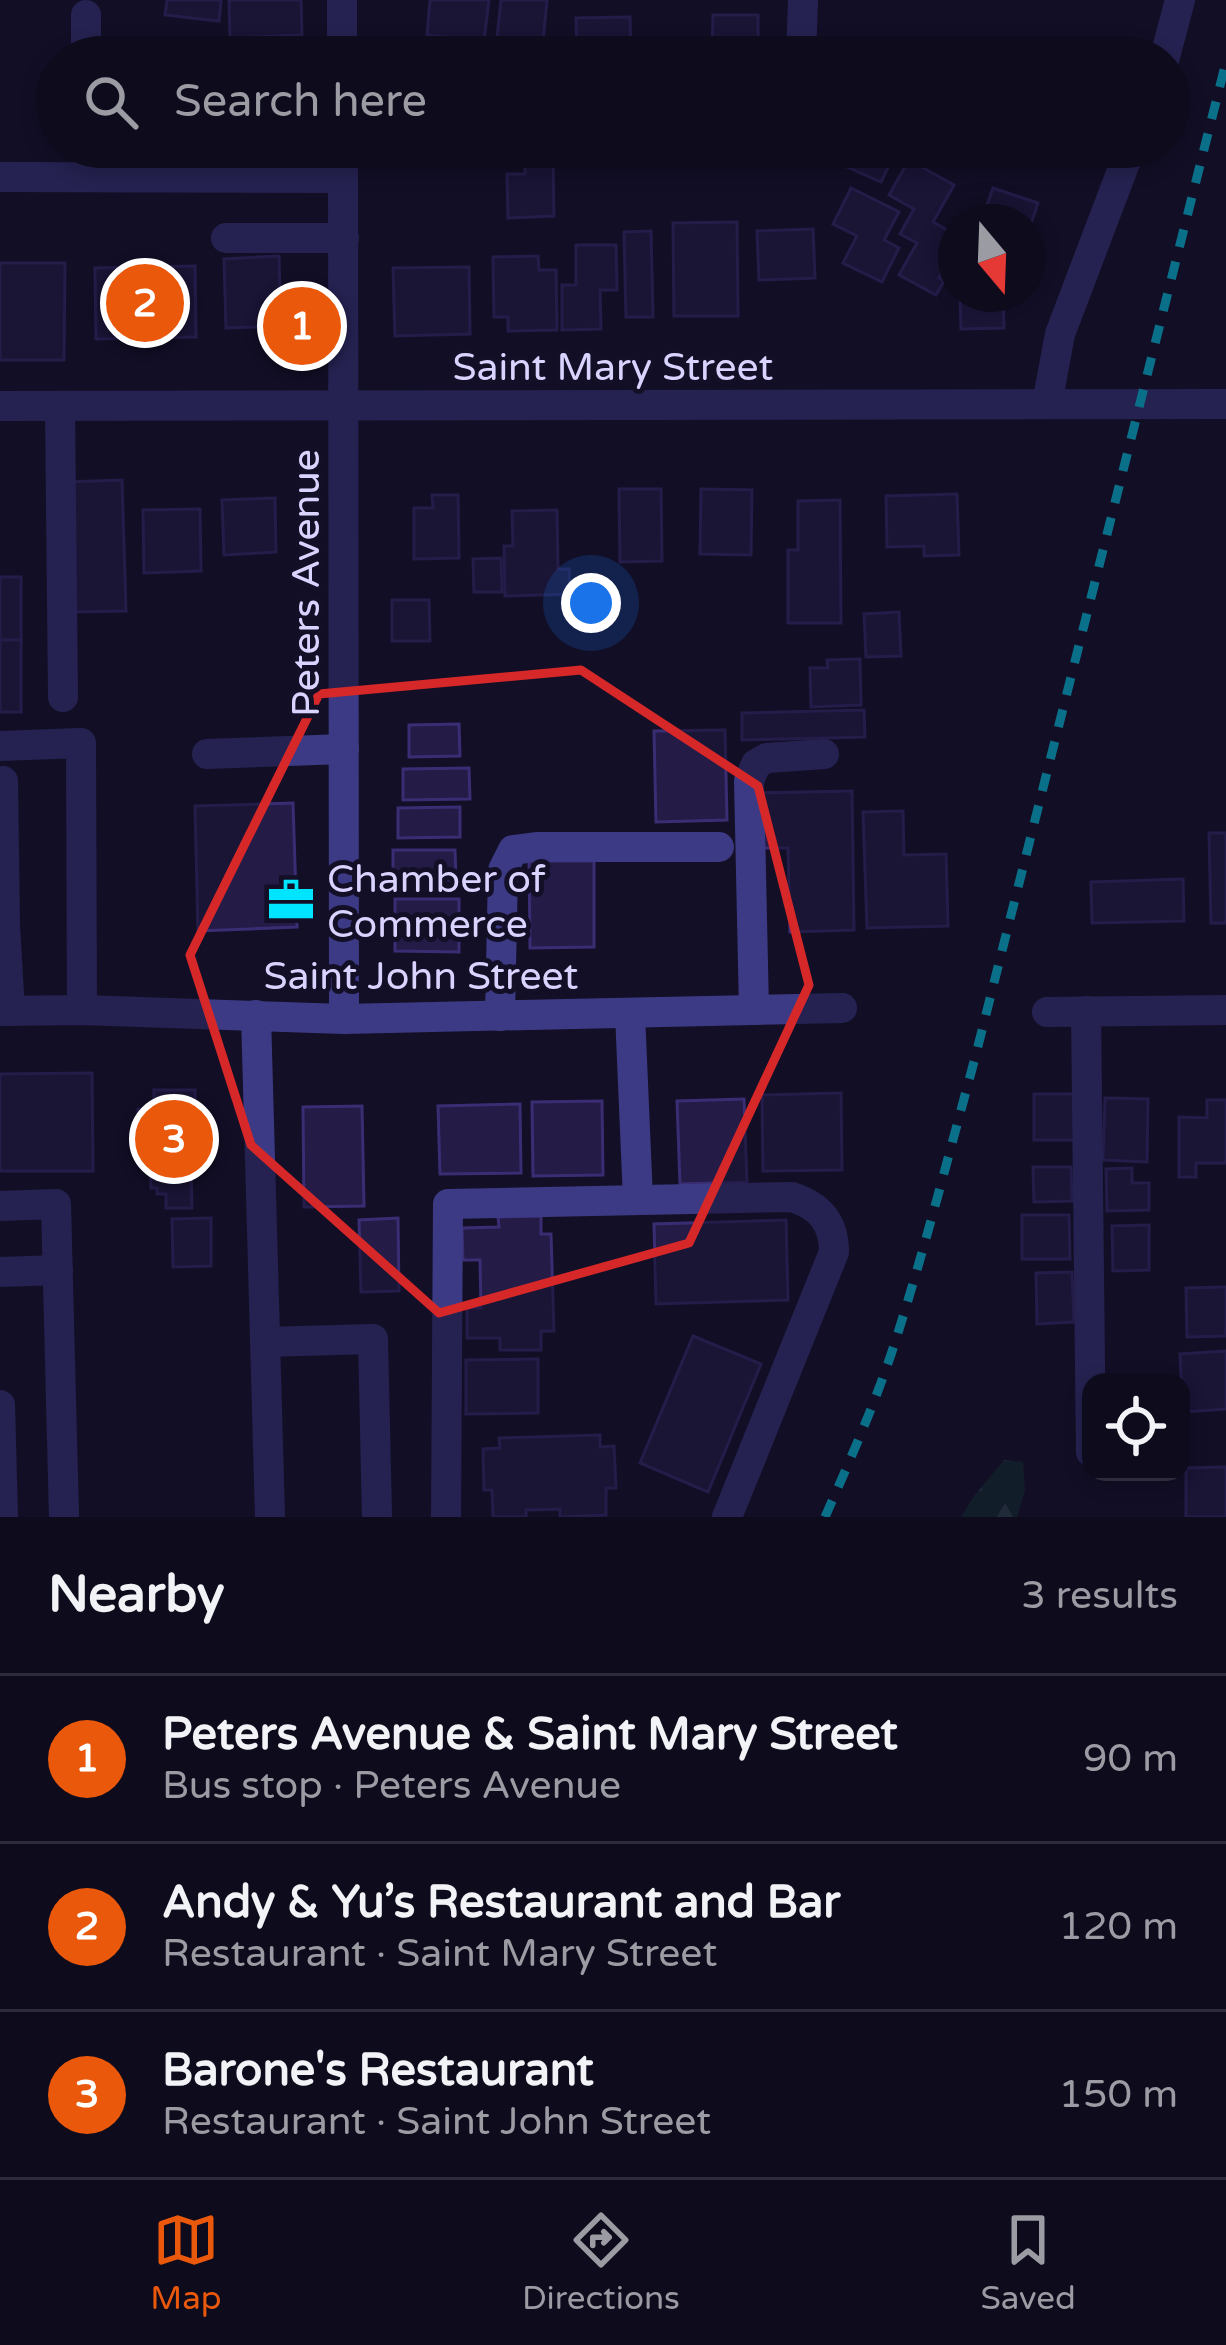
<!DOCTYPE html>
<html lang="en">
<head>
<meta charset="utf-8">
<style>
	body { margin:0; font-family:"Varela Round",sans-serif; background:#171425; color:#f1f3f6 }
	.controls { position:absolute; right:36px; bottom:36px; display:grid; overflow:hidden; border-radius:24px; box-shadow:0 6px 18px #0003 }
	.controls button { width:108px; height:108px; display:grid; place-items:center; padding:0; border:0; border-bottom:3px solid #2e2b3b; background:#0e0b1c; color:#f1f3f6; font:60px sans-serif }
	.compass { position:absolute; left:938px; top:204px; width:108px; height:108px; border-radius:50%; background:#0e0b1c; box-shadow:0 6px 18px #0003; rotate:161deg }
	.you { position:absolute; left:591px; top:603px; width:42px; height:42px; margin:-30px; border:9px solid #fff; border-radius:50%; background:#1a73e8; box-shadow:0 0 0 18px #1a73e833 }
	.badge { display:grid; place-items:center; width:78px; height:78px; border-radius:50%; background:#ea580c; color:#fff; font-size:39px; font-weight:700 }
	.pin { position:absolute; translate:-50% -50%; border:6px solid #fff; box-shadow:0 3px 12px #0006 }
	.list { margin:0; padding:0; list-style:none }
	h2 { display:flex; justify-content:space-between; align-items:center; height:156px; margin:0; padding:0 48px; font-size:51px }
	h2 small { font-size:39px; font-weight:400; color:#9b9ba3 }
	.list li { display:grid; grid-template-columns:78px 1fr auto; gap:36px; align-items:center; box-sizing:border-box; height:168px; padding:0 48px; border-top:3px solid #2e2b3b }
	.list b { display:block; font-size:45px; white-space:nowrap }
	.list p { margin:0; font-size:39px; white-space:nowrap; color:#9b9ba3 }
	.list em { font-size:39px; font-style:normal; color:#9b9ba3 }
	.icon { flex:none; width:66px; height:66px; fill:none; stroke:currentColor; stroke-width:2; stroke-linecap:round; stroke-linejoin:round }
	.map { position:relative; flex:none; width:1226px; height:1517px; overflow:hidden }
	.search { position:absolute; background:#0e0b1c; box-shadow:0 6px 18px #0003; left:36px; right:36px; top:36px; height:132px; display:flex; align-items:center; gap:30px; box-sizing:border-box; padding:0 42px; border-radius:66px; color:#9b9ba3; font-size:45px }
	.sheet { height:660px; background:#0e0b1c }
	nav { display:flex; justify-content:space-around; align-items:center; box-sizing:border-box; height:168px; border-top:3px solid #2e2b3b; background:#0e0b1c; font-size:33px; color:#9b9ba3 }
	nav a { display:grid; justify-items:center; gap:6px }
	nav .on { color:#ea580c }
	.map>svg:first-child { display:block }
	.forest { fill:url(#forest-firs) }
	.building { fill:#241b47; stroke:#3b2d73; stroke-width:3 }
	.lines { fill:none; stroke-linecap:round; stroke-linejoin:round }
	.minor { stroke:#3d3a85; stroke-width:30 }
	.rail { stroke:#00e5ff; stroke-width:9; stroke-dasharray:18 15; stroke-linecap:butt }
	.marked { fill:none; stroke:#d62828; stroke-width:9; stroke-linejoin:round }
	.labels { text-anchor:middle; stroke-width:10; stroke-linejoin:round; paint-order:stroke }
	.street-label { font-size:39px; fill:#d9d4ff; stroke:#130f26 }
	.poi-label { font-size:39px; fill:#d9d4ff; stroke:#130f26; text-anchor:start }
</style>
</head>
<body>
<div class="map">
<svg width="1226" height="1517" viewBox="0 0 1226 1517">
	<defs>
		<pattern id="forest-firs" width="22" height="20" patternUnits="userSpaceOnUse" patternTransform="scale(3)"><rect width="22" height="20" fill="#12302f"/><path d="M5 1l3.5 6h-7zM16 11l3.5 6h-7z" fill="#344d4e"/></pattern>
	</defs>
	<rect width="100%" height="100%" fill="#130f26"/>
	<polygon class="forest" points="1004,1460 1023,1462 1025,1490 1017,1517 961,1517 974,1496"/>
	<g class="building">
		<polygon points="167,0 221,0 219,21 165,15"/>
		<polygon points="229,0 301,0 302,35 230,38"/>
		<polygon points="430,0 489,0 484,41 427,35"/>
		<polygon points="501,0 547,0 543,42 497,38"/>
		<polygon points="713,15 758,15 758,57 712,57"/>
		<polygon points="630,17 631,57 577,57 576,18"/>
		<polygon points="973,53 1025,55 1025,57 973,57"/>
		<polygon points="389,147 468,147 469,163 390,163"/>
		<polygon points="479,147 515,147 515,161 480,161"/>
		<polygon points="853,147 898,147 881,182 845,166"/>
		<polygon points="553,159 554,216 508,218 507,174 525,174 525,160"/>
		<polygon points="909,160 954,185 933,222 956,235 956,247 939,278 944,281 936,295 899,275 917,243 900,234 914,209 889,195"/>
		<polygon points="851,188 899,212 884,240 899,248 882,282 843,263 857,236 833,224"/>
		<polygon points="993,188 1038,203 1028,233 1028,222 981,222"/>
		<polygon points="737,222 738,316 674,316 673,223"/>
		<polygon points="813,229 815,278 759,280 757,231"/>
		<polygon points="651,231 653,317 626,317 624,232"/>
		<polygon points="576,245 616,245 617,290 600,290 601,329 562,330 562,285 576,285"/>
		<polygon points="279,256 281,326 226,328 224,259"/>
		<polygon points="538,256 539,270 556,270 557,330 508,331 508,317 494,317 493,257"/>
		<polygon points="0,263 65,263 64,360 0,360"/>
		<polygon points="195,266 196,337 96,339 95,268"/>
		<polygon points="469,267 470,334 395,336 393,268"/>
		<polygon points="960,294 1003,294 1004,328 961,329"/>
		<polygon points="122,480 126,611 71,612 67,482"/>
		<polygon points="619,489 661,489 662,561 620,562"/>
		<polygon points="701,489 752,490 751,555 700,554"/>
		<polygon points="957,494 959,555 924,556 924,546 887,547 886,496"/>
		<polygon points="432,495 458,495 459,558 414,559 414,508 433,508"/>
		<polygon points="275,498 276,552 224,555 222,500"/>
		<polygon points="840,500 841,623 788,623 788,550 798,550 798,501"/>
		<polygon points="200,509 201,571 144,573 143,510"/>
		<polygon points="557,510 558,569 569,569 570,594 505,596 504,546 513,546 512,511"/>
		<polygon points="501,558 502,592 474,592 473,559"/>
		<rect x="0" y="577" width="21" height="63"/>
		<polygon points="392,600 429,600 430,641 392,641"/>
		<polygon points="899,612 901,656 866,657 864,614"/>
		<rect x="0" y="640" width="21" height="72"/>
		<polygon points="860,659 861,705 811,707 810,668 828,668 827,660"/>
		<polygon points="864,710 865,737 742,740 742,713"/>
		<polygon points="459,724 460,756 409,757 409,725"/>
		<polygon points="725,730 727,820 656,822 654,731"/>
		<polygon points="469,768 470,799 403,800 403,769"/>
		<polygon points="852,791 854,930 790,932 788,848 757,848 756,793"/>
		<polygon points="293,803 297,927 198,931 195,806"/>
		<polygon points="460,807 460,837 398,838 398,808"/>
		<polygon points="903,811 904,855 946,854 948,926 867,928 863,812"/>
		<polygon points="1209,833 1226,833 1226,923 1211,923"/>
		<polygon points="393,850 455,850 456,880 393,880"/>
		<polygon points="529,861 594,861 594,947 530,948"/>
		<polygon points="1183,879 1184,921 1092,923 1091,882"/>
		<polygon points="395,899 459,899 459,952 395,951"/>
		<polygon points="92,1073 93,1171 0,1171 0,1074"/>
		<polygon points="154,1090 195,1090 195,1118 209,1118 209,1160 200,1160 200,1168 191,1168 192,1208 166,1208 166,1194 157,1194 157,1188 151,1188 150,1166 139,1166 138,1109 154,1109"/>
		<polygon points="841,1093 842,1170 763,1171 762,1095"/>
		<rect x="1034" y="1094" width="44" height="46"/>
		<polygon points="1105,1098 1148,1099 1147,1162 1103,1160"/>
		<polygon points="744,1099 747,1182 680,1184 677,1101"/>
		<polygon points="1207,1100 1226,1100 1226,1163 1196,1163 1196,1177 1179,1177 1179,1117 1207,1118"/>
		<polygon points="602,1101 603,1175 533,1176 532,1102"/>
		<polygon points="520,1104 521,1173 440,1174 438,1106"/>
		<polygon points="362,1106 364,1206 304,1207 303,1107"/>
		<polygon points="1033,1167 1071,1167 1072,1201 1034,1202"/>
		<polygon points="1132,1168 1132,1183 1149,1183 1149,1210 1107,1211 1106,1169"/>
		<polygon points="1022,1215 1069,1215 1070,1259 1022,1259"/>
		<polygon points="541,1216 541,1234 551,1234 554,1331 541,1331 541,1350 500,1350 500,1338 467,1338 467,1308 481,1308 480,1260 463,1260 462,1228 499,1227 498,1217"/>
		<polygon points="211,1218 211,1266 173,1267 172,1219"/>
		<polygon points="398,1218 399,1291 361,1292 359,1220"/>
		<polygon points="786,1220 788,1300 656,1304 654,1224"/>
		<polygon points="1149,1225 1149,1270 1113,1271 1112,1226"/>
		<polygon points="1072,1272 1074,1322 1037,1324 1036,1273"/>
		<polygon points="1226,1287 1226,1336 1187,1337 1186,1288"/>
		<polygon points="693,1336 761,1364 708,1492 640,1463"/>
		<polygon points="1226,1351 1226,1409 1183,1412 1180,1354"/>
		<polygon points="538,1359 538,1413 466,1414 466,1360"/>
		<polygon points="600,1435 600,1447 614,1446 616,1488 606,1488 606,1515 560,1517 560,1509 526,1510 526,1517 493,1517 492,1490 484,1490 483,1449 500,1448 499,1438"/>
		<polygon points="1226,1467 1226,1517 1186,1517 1186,1468"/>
	</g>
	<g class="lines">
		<g class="minor">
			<polyline points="342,0 342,57"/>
			<polyline points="86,15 86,57"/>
			<polyline points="801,57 803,0"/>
			<polyline points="1165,57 1180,0"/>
			<polyline points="343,147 344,1019"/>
			<polyline points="0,177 343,178"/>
			<polyline points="226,238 344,238"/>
			<polyline points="1047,404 1060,334 1131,147"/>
			<polyline points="0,406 1226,404"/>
			<polyline points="60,406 63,697"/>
			<polyline points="0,746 81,743 82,1010"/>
			<polyline points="207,754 344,749"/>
			<polyline points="3,781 5,926 10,1011"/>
			<polyline points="754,1010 749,781 756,764 767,758 824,754"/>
			<polyline points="0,1011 82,1010 344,1019 842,1008"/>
			<polyline points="1086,1011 1091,1452"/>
			<polyline points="1047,1012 1226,1010"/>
			<polyline points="630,1013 638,1200"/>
			<polyline points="256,1015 270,1517"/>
			<polyline points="500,1016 503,870 513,850 536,847 719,847"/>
			<polyline points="0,1206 56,1204 64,1517"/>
			<polyline points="0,1272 58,1270"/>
			<polyline points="265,1342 373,1339 377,1517"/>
			<polyline points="0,1405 3,1517"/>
			<path d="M446 1517 448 1204 792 1197C820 1206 834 1222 834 1252L727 1517"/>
		</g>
		<path class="rail" d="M825 1517C851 1458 878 1397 897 1336 926 1244 950 1150 975 1058L1226 62"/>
	</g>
	<path d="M0 0H1226V1517H0ZM581 670 758 786 809 985 689 1243 439 1313 251 1145 190 955 319 694Z" fill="#130f26" fill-opacity=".55" fill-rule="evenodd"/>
	<path class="marked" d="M581 670 758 786 809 985 689 1243 439 1313 251 1145 190 955 319 694Z"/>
	<defs>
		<symbol id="office-bare" viewBox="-9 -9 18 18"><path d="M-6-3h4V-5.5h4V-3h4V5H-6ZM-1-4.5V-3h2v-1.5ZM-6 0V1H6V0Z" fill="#00e5ff" stroke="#130f26" stroke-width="2.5" paint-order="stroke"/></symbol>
	</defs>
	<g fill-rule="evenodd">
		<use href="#office-bare" x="258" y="867" width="66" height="66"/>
	</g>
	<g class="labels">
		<g class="street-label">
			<text x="613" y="380">Saint Mary Street</text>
			<text transform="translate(305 583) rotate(-90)" y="14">Peters Avenue</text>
			<text x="421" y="989">Saint John Street</text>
		</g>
		<g class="poi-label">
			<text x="327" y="892">Chamber of<tspan x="327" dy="45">Commerce</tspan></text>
		</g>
	</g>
</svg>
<div class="controls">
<button><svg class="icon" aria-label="locate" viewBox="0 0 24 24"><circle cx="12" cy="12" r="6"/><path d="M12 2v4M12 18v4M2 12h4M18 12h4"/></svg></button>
</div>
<svg class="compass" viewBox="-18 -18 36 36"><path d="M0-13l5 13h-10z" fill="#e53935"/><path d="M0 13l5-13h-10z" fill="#9b9ba3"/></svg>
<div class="you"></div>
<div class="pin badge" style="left:302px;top:326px">1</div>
<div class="pin badge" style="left:145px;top:303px">2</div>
<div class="pin badge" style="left:174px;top:1139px">3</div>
<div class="search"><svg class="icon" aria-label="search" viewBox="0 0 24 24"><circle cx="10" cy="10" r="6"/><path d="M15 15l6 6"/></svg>Search here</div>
</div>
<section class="sheet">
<h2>Nearby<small>3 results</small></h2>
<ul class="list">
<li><span class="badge">1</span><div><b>Peters Avenue &amp; Saint Mary Street</b><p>Bus stop · Peters Avenue</p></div><em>90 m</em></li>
<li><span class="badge">2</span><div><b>Andy &amp; Yu’s Restaurant and Bar</b><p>Restaurant · Saint Mary Street</p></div><em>120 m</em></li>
<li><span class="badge">3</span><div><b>Barone's Restaurant</b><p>Restaurant · Saint John Street</p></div><em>150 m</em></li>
</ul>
</section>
<nav>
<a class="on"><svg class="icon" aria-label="map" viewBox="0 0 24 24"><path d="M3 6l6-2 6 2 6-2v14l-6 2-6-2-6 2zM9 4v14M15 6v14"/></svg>Map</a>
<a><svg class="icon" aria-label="directions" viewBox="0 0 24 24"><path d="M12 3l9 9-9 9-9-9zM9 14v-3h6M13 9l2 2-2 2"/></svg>Directions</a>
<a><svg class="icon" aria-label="saved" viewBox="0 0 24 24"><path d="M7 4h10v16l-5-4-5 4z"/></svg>Saved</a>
</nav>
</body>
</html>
